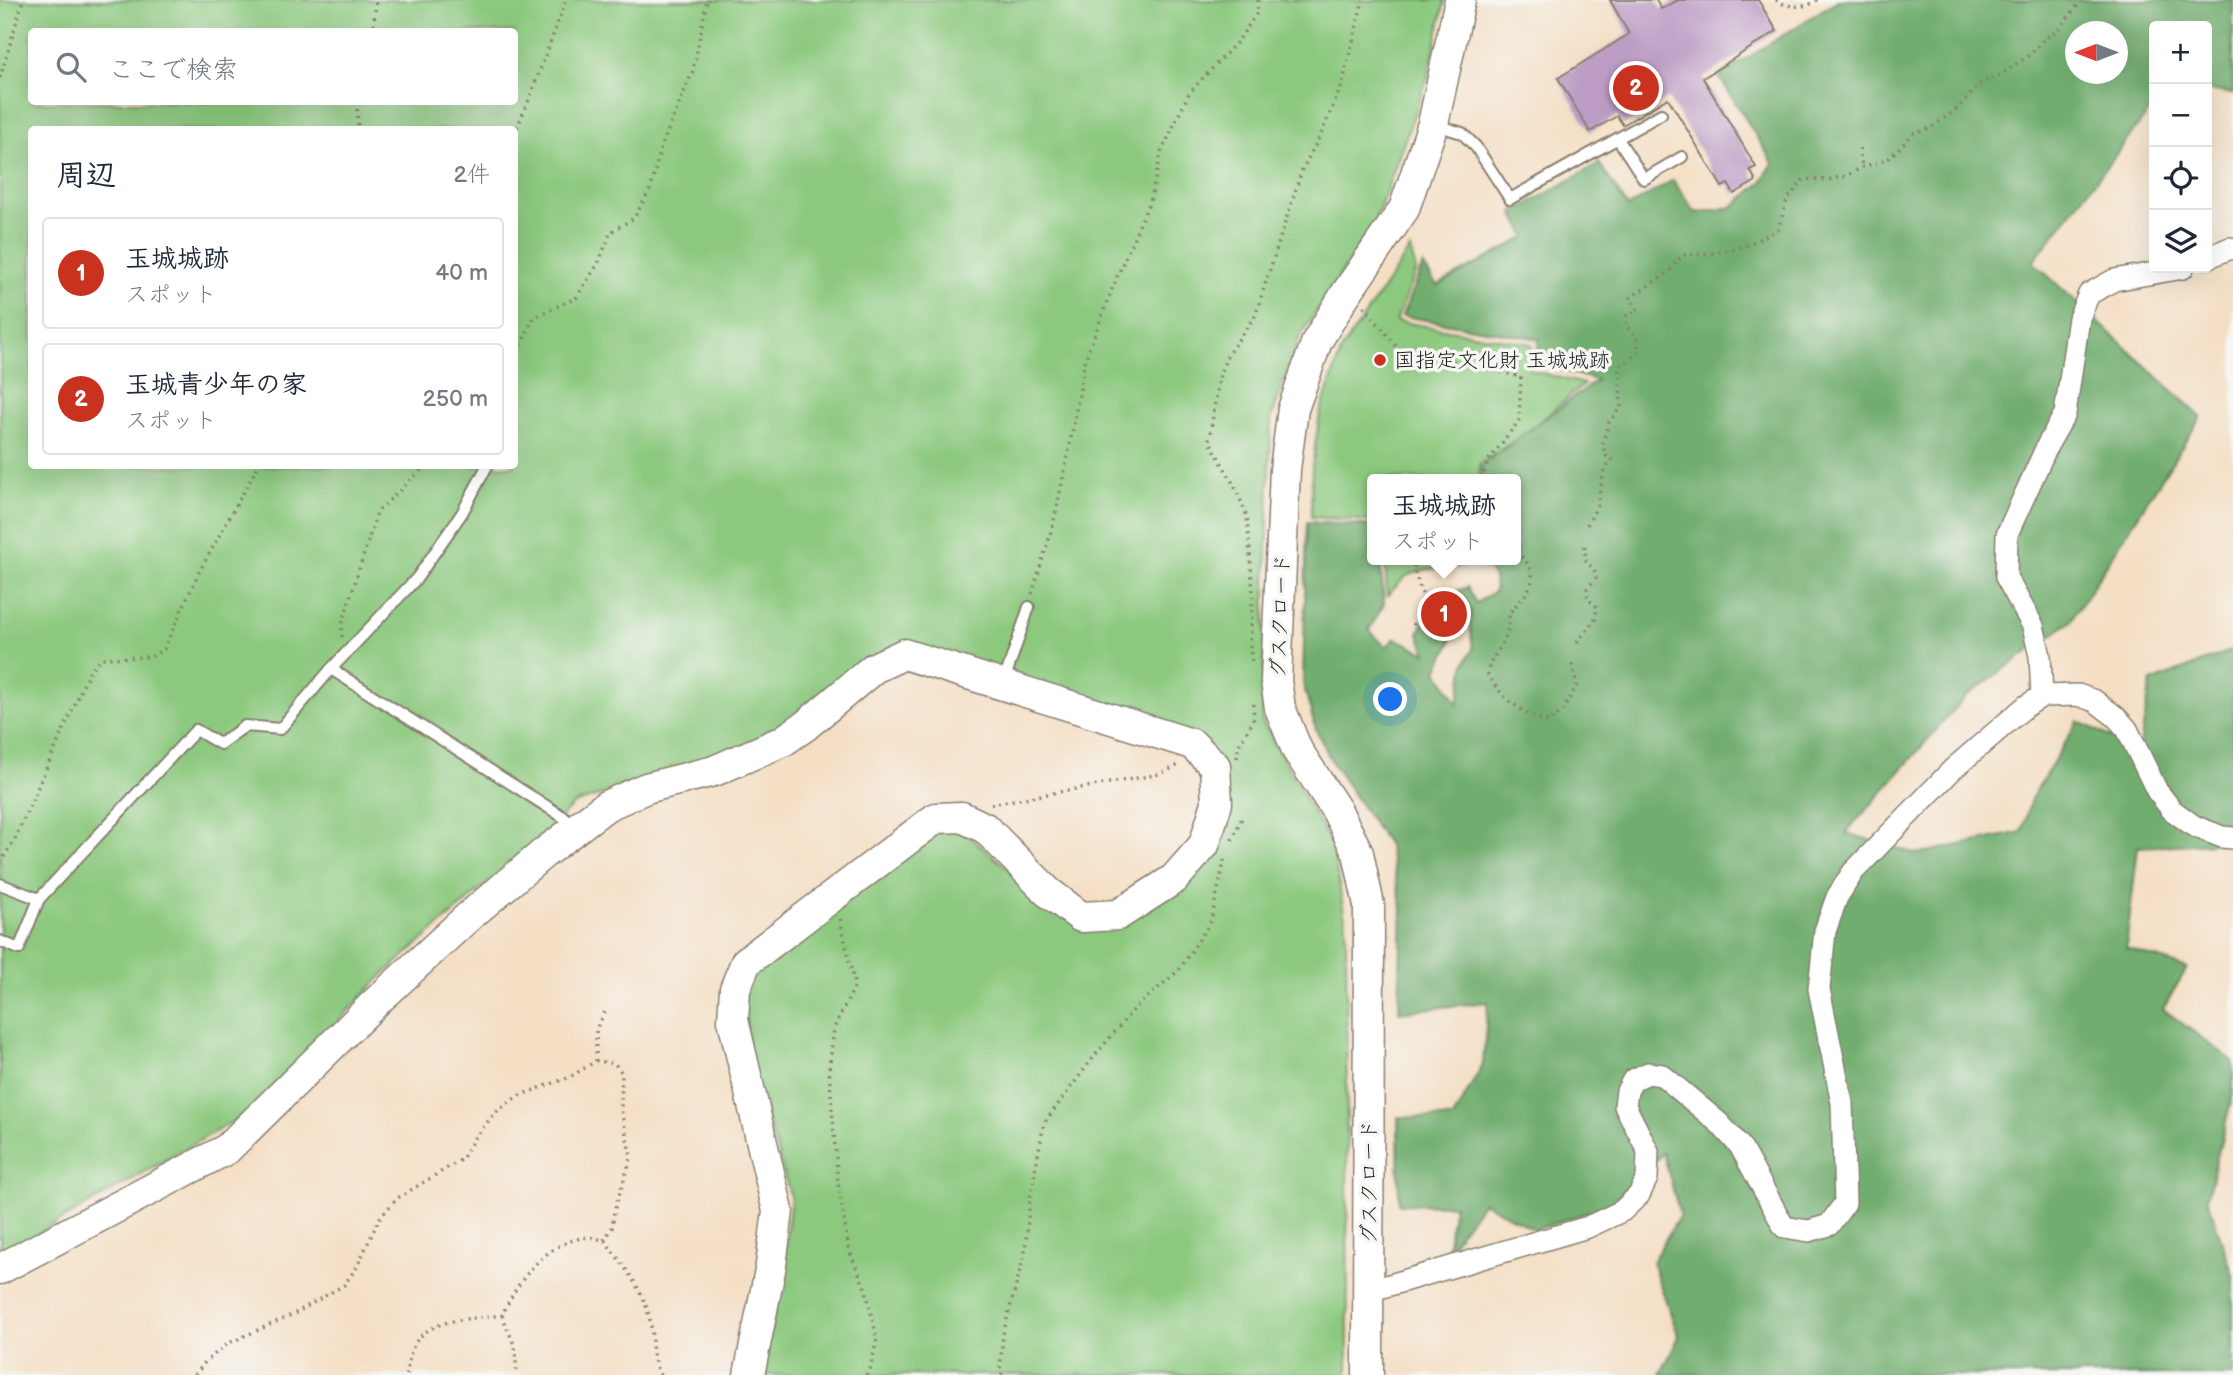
<!DOCTYPE html>
<html lang="ja">
<head>
<meta charset="utf-8">
<style>
	body { margin:0; font-family:"Balsamiq Sans","Klee One",sans-serif; background:#f2f2f3; color:#1f2937 }
	.controls { position:absolute; right:21px; top:21px; display:grid; overflow:hidden; border-radius:7px; box-shadow:0 7px 28px #0002 }
	.controls button { width:63px; height:63px; display:grid; place-items:center; padding:0; border:0; border-bottom:2px solid #e0e1e3; background:#fff; color:#1f2937; font:35px sans-serif }
	.compass { position:absolute; left:2065px; top:21px; width:63px; height:63px; border-radius:50%; background:#fff; box-shadow:0 7px 28px #0002; rotate:270deg }
	.you { position:absolute; left:1391px; top:700px; width:24px; height:24px; margin:-18px; border:5px solid #fff; border-radius:50%; background:#1a73e8; box-shadow:0 0 0 10px #1a73e833 }
	.badge { display:grid; place-items:center; width:46px; height:46px; border-radius:50%; background:#c8321e; color:#fff; font-size:23px; font-weight:700 }
	.pin { position:absolute; translate:-50% -50%; border:4px solid #fff; box-shadow:0 2px 7px #0006 }
	.popup { position:absolute; left:1367px; top:474px; width:154px; height:91px; box-sizing:border-box; display:grid; place-content:center; border-radius:7px; background:#fff; filter:drop-shadow(0 2px 5px #0005); font-size:23px; white-space:nowrap; color:#747a83 }
	.popup b { font-size:26px; color:#1f2937 }
	.popup::after { content:''; position:absolute; left:50%; top:100%; margin-left:-14px; border:14px solid transparent; border-top-color:#fff }
	.list { margin:0; padding:0; list-style:none }
	h2 { display:flex; justify-content:space-between; align-items:center; height:91px; margin:0; padding:0 28px; font-size:30px }
	h2 small { font-size:23px; font-weight:400; color:#747a83 }
	.list li { display:grid; grid-template-columns:46px 1fr auto; gap:21px; align-items:center; box-sizing:border-box; height:112px; margin:0 14px 14px; padding:0 14px; border:2px solid #e0e1e3; border-radius:7px }
	.list b { display:block; font-size:26px; white-space:nowrap }
	.list p { margin:0; font-size:23px; white-space:nowrap; color:#747a83 }
	.list em { font-size:23px; font-style:normal; color:#747a83 }
	.icon { flex:none; width:38px; height:38px; fill:none; stroke:currentColor; stroke-width:2; stroke-linecap:round; stroke-linejoin:round }
	.map { position:relative; flex:none; width:2233px; height:1375px; overflow:hidden }
	.search { position:absolute; background:#fff; box-shadow:0 7px 28px #0002; left:28px; top:28px; width:490px; height:77px; display:flex; align-items:center; gap:18px; box-sizing:border-box; padding:0 24px; border-radius:7px; color:#747a83; font-size:26px }
	.panel { position:absolute; background:#fff; box-shadow:0 7px 28px #0002; left:28px; top:126px; width:490px; height:343px; border-radius:7px }
	.map>svg:first-child { display:block }
	.green { fill:#8cc97f; stroke:#54724e; stroke-width:2; fill-rule:evenodd }
	.forest { fill:#71ad6e; stroke:#466445; stroke-width:2; fill-rule:evenodd }
	.building { fill:#bc9bc4 }
	.lines { fill:none; stroke-linecap:round; stroke-linejoin:round }
	.lane-casing { stroke:#887e70; stroke-width:14 }
	.street-casing { stroke:#887e70; stroke-width:24 }
	.secondary-casing { stroke:#887e70; stroke-width:33 }
	.path { stroke:#887e70; stroke-width:3.5; stroke-dasharray:2 5; stroke-linecap:butt }
	.lane { stroke:#fff; stroke-width:10 }
	.street { stroke:#fff; stroke-width:21 }
	.secondary { stroke:#fff; stroke-width:30 }
	.poi-dot { fill:#c8321e; stroke:#f6f6f2; stroke-width:2.5 }
	.labels { text-anchor:middle; stroke-width:7; stroke-linejoin:round; paint-order:stroke }
	.poi-label { font-size:21px; fill:#1c1c1c; stroke:#f6f6f2; text-anchor:start }
	.street-label { font-size:21px; fill:#1c1c1c; stroke:#f6f6f2 }
</style>
</head>
<body>
<div class="map">
<svg width="2233" height="1375" viewBox="0 0 2233 1375">
	<rect width="100%" height="100%" fill="#f6f6f2"/>
	<filter id="ink" filterUnits="userSpaceOnUse"><feTurbulence type="fractalNoise" baseFrequency=".0143" numOctaves="2"/><feDisplacementMap in="SourceGraphic" scale="14" xChannelSelector="R" yChannelSelector="G"/><feConvolveMatrix kernelMatrix="1 2 1 2 8 2 1 2 1" color-interpolation-filters="sRGB"/></filter>
	<filter id="wash" filterUnits="userSpaceOnUse"><feTurbulence type="fractalNoise" baseFrequency=".00686" numOctaves="4" result="noise"/><feDisplacementMap in="SourceGraphic" scale="28" xChannelSelector="R" yChannelSelector="G"/><feGaussianBlur stdDeviation="1.57" result="paint"/><feColorMatrix in="noise" values="0 0 0 0 0 0 0 0 0 0 0 0 0 0 0 0 0 1.4 0 .05"/><feComposite in="paint" operator="in"/></filter>
	<g filter="url(#wash)">
		<rect width="100%" height="100%" fill="#f4dfc5"/>
		<g class="green">
			<path d="M0 0H1445L1429 74 1375 221 1299 338 1271 419 1262 721 1333 848 1346 925 1348 1375H761L781 1282 791 1197 750 1063 743 989 766 957 925 832 958 828 1018 876 1064 919 1185 886 1220 758 912 643 766 740 574 804 548 830 384 974 251 1111 0 1255ZM32 32H514V102H32ZM32 130H514V466H32Z"/>
			<polygon points="1410,249 1416,270 1396,321 1532,344 1530,370 1584,384 1525,434 1479,464 1480,479 1372,479 1372,521 1311,517 1312,467 1320,413 1342,349"/>
			<polygon points="1385,560 1478,560 1478,564 1424,570 1406,576 1387,596"/>
		</g>
		<path class="forest" d="M1838 0H2233V94L2207 90V26H2154V105L2033 262 2201 417 2070 622 1965 697 1846 833 1917 854 2022 832 2031 799 2078 721 2139 751 2151 682 2233 650V842L2138 847 2126 948 2187 968 2163 1009 2233 1061V1093L2207 1197 2233 1275V1375H1660L1679 1337 1652 1262 1680 1215 1663 1153 1610 1205 1535 1230 1483 1202 1447 1250 1454 1205 1399 1204 1398 1117 1453 1118 1483 1064 1488 1002 1399 1012 1402 907 1388 845 1333 764 1316 730 1303 683 1307 522 1372 526V560H1380L1384 604 1369 630 1386 647 1395 638 1426 653 1419 634 1431 600 1448 597 1450 607 1459 616 1450 645 1437 670 1458 704 1465 663 1473 649 1470 626 1471 611 1459 605 1455 592 1467 587 1476 603 1495 591 1494 578 1490 570 1482 567 1481 560H1516V479H1483L1481 466 1597 380 1537 364 1539 339 1402 316 1423 265 1437 286 1526 237 1513 213 1599 163 1628 207 1673 180 1696 213 1732 207 1761 183 1773 163 1719 76ZM2076 32H2118V74H2076Z"/>
		<g id="blocks">
			<polygon class="building" points="1610,0 1656,0 1661,9 1678,0 1758,0 1777,31 1703,78 1756,167 1750,170 1756,181 1734,194 1728,184 1722,187 1668,98 1623,125 1617,116 1590,132 1558,78 1629,34"/>
		</g>
	</g>
	<g filter="url(#ink)">
		<use href="#blocks" fill-opacity="0" stroke="#887e70" stroke-width="2"/>
		<g class="lines">
			<defs>
				<g id="lane">
					<polyline points="1436,125 1462,133 1476,147 1510,199 1661,114"/>
					<polyline points="1618,139 1644,179 1682,157"/>
					<polyline points="331,669 576,825"/>
					<polyline points="1003,684 1029,607"/>
					<polyline points="0,884 39,899 19,949 0,941"/>
					<polyline points="39,899 196,730 220,744 245,726 280,729 331,669 417,578 462,513 487,466"/>
				</g>
				<g id="street">
					<polyline points="2207,258 2230,248 2233,249"/>
					<polyline points="2042,696 2040,656 2033,626 2006,577 2007,534 2048,444 2065,414 2079,318 2089,294 2114,280 2183,268"/>
					<polyline points="1369,1291 1588,1227 1622,1211 1639,1195 1647,1178 1648,1151 1625,1106 1627,1091 1633,1080 1648,1073 1662,1075 1719,1123 1740,1146 1784,1227 1809,1231 1829,1225 1845,1203 1842,1103 1819,989 1825,931 1837,897 1853,872 1953,769 2026,706 2042,696 2078,695 2095,701 2116,717 2127,729 2157,791 2172,810 2194,826 2222,837 2233,838"/>
				</g>
				<g id="secondary">
					<polyline points="0,1269 227,1149 376,1002 467,918 544,853 606,806 646,788 714,771 783,741 805,726 874,668 904,654 1192,744 1215,766 1217,803 1204,845 1174,879 1118,915 1081,917 1048,892 985,828 962,817 936,818 746,962 735,989 733,1020 778,1211 771,1265 749,1375"/>
					<polyline points="1368,1375 1369,905 1358,853 1337,811 1297,750 1280,708 1276,681 1285,469 1293,409 1317,341 1345,295 1404,209 1433,124 1460,0"/>
				</g>
			</defs>
			<use href="#lane" class="lane-casing"/>
			<use href="#street" class="street-casing"/>
			<use href="#secondary" class="secondary-casing"/>
			<g class="path">
				<path d="M1776 0C1788 8 1806 9 1817 0"/>
				<polyline points="373,32 376,0"/>
				<polyline points="0,78 23,0"/>
				<polyline points="357,102 358,130"/>
				<polyline points="514,134 529,100 566,0"/>
				<polyline points="1860,148 1860,158 1863,167"/>
				<polyline points="1364,306 1401,352 1436,357 1521,377 1519,421 1488,461 1482,479"/>
				<polyline points="514,372 518,351 534,317 576,298 598,264 611,232 634,218 651,188 661,147 693,71 707,0"/>
				<path d="M1587 525 1597 506 1604 470 1612 460 1605 455 1603 442 1609 422 1621 407 1619 367 1639 352 1637 337 1626 326 1627 315 1638 310 1630 298 1669 272 1682 255C1723 254 1743 250 1778 229L1787 200 1804 179 1828 180 1846 176 1863 167 1889 158 1914 133 1931 128 1958 108 1980 84 2000 75 2031 54 2044 39 2058 30 2082 0"/>
				<path d="M1516 552C1546 577 1529 591 1509 613 1511 642 1494 648 1487 673 1500 697 1523 715 1549 722L1563 710 1577 685 1572 664"/>
				<polyline points="1418,560 1414,564 1415,573 1423,596 1440,590 1451,590 1455,609 1466,614 1459,634"/>
				<polyline points="1032,594 1053,525 1069,450 1085,360 1116,279 1151,198 1161,153 1189,93 1238,41 1257,13 1258,0"/>
				<polyline points="1413,625 1422,609 1423,596"/>
				<polyline points="342,637 342,624 377,512 425,466"/>
				<polyline points="1577,642 1595,620 1597,607 1588,599 1587,589 1596,578 1594,569 1586,562 1584,541"/>
				<polyline points="1252,661 1250,646 1253,593 1247,516 1236,489 1209,440 1220,374 1228,354 1255,316 1302,170 1322,132 1342,85 1363,0"/>
				<polyline points="1237,758 1239,745 1253,721 1254,703"/>
				<polyline points="991,804 1160,774 1181,764"/>
				<polyline points="1232,840 1241,820 1239,815"/>
				<polyline points="0,863 15,839 89,672 101,658 151,657 164,649 199,572 258,466"/>
				<polyline points="840,919 855,986 834,1028 829,1070 838,1183 849,1250 866,1290 877,1339 870,1369 866,1375"/>
				<polyline points="596,1061 596,1029 606,1010"/>
				<polyline points="502,1315 515,1347 517,1375"/>
				<polyline points="195,1375 206,1361 229,1343 294,1314 344,1285 357,1267 379,1219 396,1199 462,1159 475,1137 496,1112 518,1096 570,1077 596,1061 614,1063 622,1073 621,1109 631,1158 614,1211 612,1228 604,1240"/>
				<path d="M407 1375C408 1363 410 1348 419 1338 438 1317 476 1319 502 1315 518 1281 543 1245 582 1238 589 1236 597 1239 604 1240 622 1263 642 1288 649 1316 655 1337 648 1353 660 1375"/>
				<polyline points="1002,1375 1000,1370 1003,1334 1025,1252 1030,1198 1044,1123 1096,1054 1135,1008 1179,970 1211,921 1225,857"/>
			</g>
			<use href="#lane" class="lane"/>
			<use href="#street" class="street"/>
			<use href="#secondary" class="secondary"/>
		</g>
	</g>
	<circle class="poi-dot" cx="1380" cy="360" r="7"/>
	<g class="labels">
		<g class="poi-label">
			<text x="1394" y="367">国指定文化財 玉城城跡</text>
		</g>
		<g class="street-label">
			<text transform="translate(1280 616) rotate(-88)" y="7">グスクロード</text>
			<text transform="translate(1369 1182) rotate(-90)" y="7">グスクロード</text>
		</g>
	</g>
</svg>
<div class="controls">
<button>+</button>
<button>−</button>
<button><svg class="icon" aria-label="locate" viewBox="0 0 24 24"><circle cx="12" cy="12" r="6"/><path d="M12 2v4M12 18v4M2 12h4M18 12h4"/></svg></button>
<button><svg class="icon" aria-label="layers" viewBox="0 0 24 24"><path d="M12 4l9 5-9 5-9-5zM3 14l9 5 9-5"/></svg></button>
</div>
<svg class="compass" viewBox="-18 -18 36 36"><path d="M0-13l5 13h-10z" fill="#e53935"/><path d="M0 13l5-13h-10z" fill="#747a83"/></svg>
<div class="you"></div>
<div class="pin badge" style="left:1444px;top:614px">1</div>
<div class="popup"><b>玉城城跡</b>スポット</div>
<div class="pin badge" style="left:1636px;top:88px">2</div>
<div class="search"><svg class="icon" aria-label="search" viewBox="0 0 24 24"><circle cx="10" cy="10" r="6"/><path d="M15 15l6 6"/></svg>ここで検索</div>
<section class="panel">
<h2>周辺<small>2件</small></h2>
<ul class="list">
<li><span class="badge">1</span><div><b>玉城城跡</b><p>スポット</p></div><em>40 m</em></li>
<li><span class="badge">2</span><div><b>玉城青少年の家</b><p>スポット</p></div><em>250 m</em></li>
</ul>
</section>
</div>
</body>
</html>
